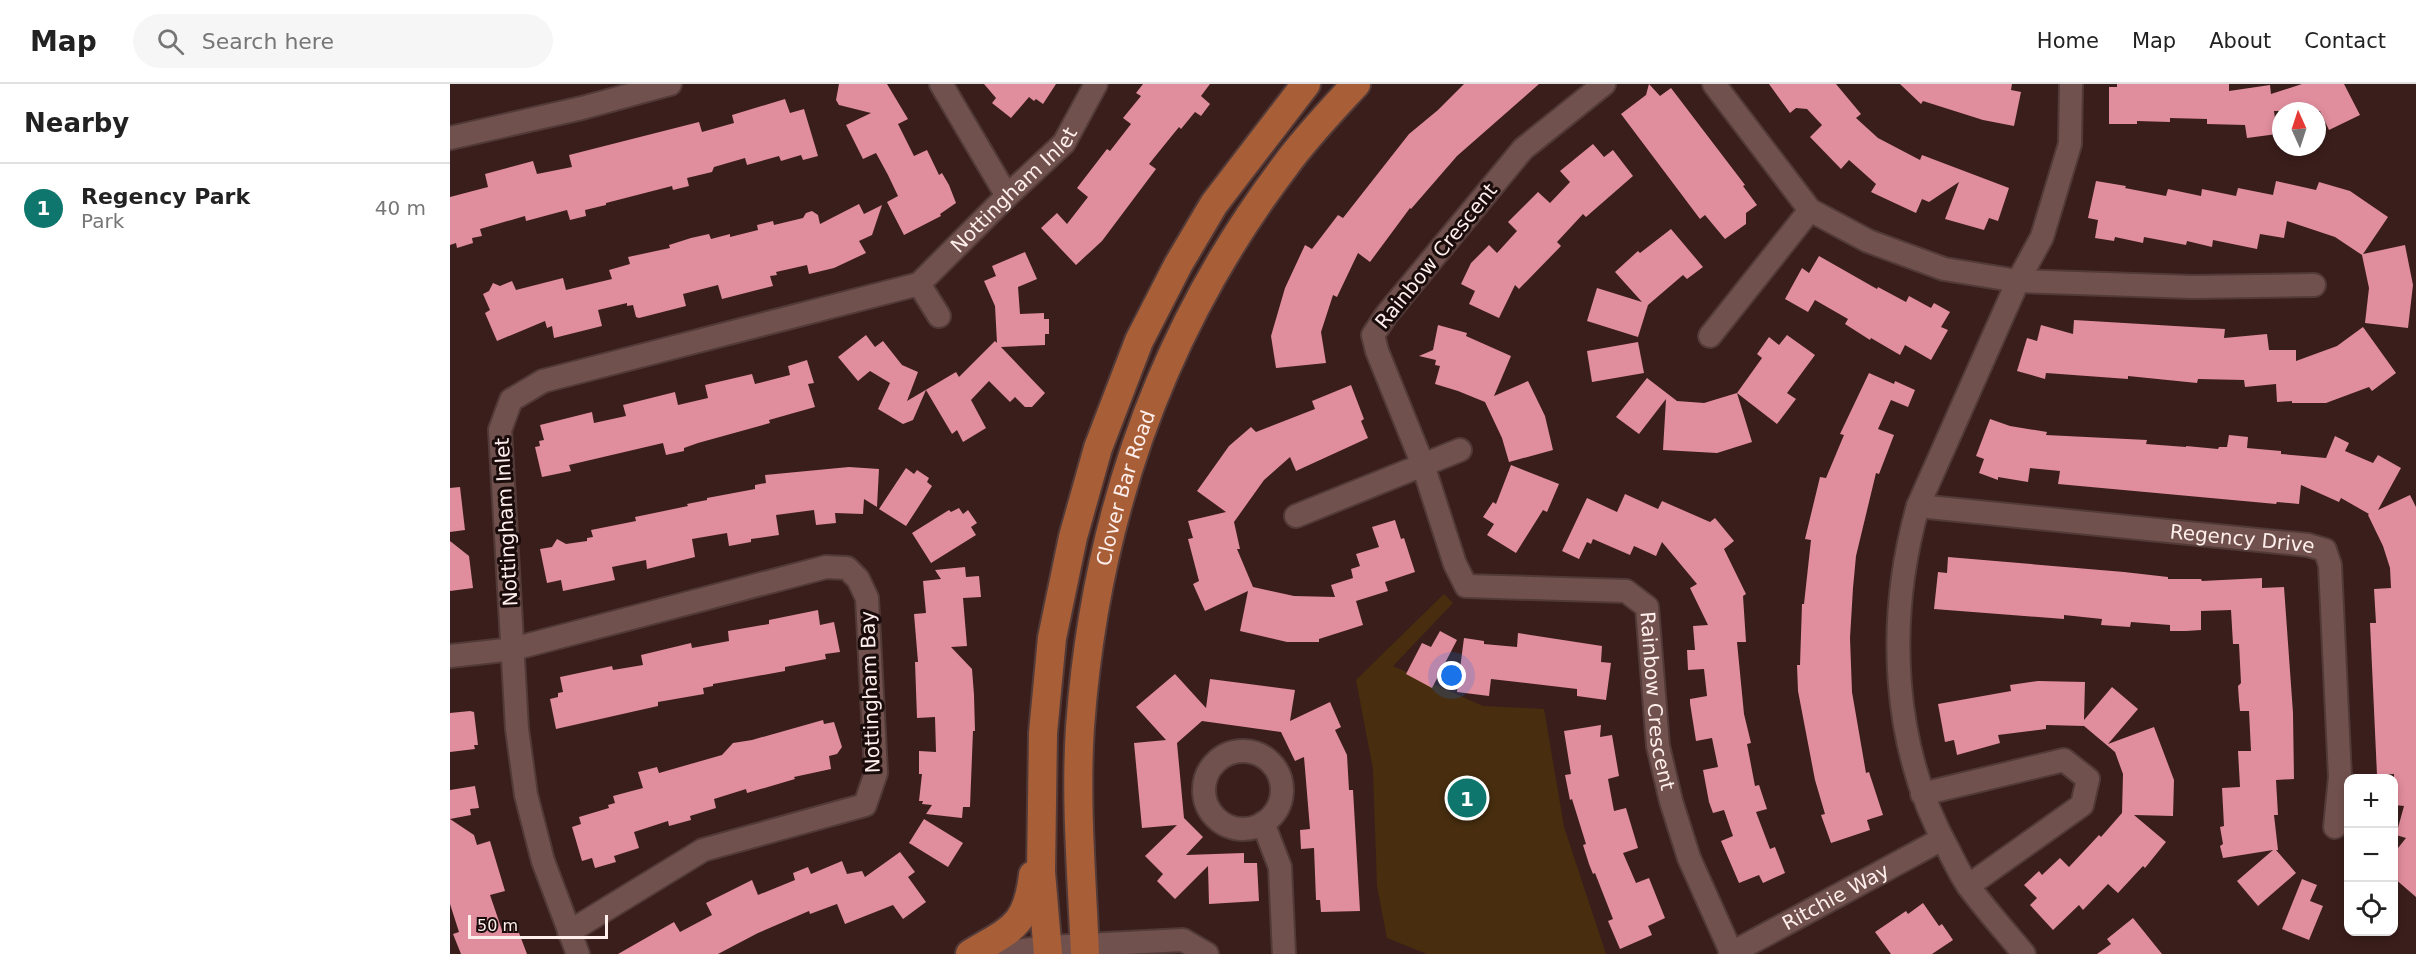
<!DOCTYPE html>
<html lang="en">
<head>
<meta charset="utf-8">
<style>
	body { margin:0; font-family:"DejaVu Sans",sans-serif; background:#f6f6f6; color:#222 }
	.controls { position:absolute; right:18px; bottom:18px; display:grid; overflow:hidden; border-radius:12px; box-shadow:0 3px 9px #0003 }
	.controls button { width:54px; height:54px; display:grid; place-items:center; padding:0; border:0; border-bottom:2px solid #e0e0e0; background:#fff; color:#222; font:30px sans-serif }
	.compass { position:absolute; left:1822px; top:18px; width:54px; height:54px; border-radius:50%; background:#fff; box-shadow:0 3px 9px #0003; rotate:357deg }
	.scale { position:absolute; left:18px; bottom:15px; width:140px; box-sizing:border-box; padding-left:6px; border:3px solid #feeeec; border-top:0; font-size:16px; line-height:21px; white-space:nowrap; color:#feeeec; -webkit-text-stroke:4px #190c0b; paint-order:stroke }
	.you { position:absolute; left:1002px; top:592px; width:21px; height:21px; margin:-15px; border:4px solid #fff; border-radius:50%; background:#1a73e8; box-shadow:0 0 0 9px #1a73e833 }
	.badge { display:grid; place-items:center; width:39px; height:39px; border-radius:50%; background:#0f766e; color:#fff; font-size:20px; font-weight:700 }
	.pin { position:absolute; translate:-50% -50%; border:3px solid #fff; box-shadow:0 2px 6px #0006 }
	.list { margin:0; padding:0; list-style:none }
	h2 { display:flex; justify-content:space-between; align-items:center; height:78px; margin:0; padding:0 24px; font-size:26px }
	h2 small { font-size:20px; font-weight:400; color:#767676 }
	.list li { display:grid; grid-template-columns:39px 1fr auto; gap:18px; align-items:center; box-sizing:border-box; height:90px; padding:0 24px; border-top:2px solid #e0e0e0 }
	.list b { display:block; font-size:22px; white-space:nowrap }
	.list p { margin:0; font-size:20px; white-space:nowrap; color:#767676 }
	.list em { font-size:20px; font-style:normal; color:#767676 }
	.icon { flex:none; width:33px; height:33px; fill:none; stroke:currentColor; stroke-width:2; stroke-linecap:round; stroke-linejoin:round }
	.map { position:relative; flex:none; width:1966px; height:870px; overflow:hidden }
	header { display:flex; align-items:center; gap:36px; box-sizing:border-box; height:84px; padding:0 30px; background:#fff; border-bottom:2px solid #e0e0e0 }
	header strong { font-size:28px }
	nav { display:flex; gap:33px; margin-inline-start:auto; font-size:21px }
	.search { width:420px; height:54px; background:#f6f6f6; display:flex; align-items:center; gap:15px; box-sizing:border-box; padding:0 21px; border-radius:33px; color:#767676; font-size:22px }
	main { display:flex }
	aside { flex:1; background:#fff }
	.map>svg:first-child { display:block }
	.green { fill:#482e0f }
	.building { fill:#e08d9d }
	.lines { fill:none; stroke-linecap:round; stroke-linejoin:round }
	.minor-casing { stroke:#513a38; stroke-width:26 }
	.major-casing { stroke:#513a38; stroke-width:32 }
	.minor { stroke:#71514d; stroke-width:22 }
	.major { stroke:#a85e37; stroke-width:28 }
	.labels { text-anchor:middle; stroke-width:6; stroke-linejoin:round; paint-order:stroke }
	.street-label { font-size:20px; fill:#feeeec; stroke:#190c0b }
</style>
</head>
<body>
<header>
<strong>Map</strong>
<div class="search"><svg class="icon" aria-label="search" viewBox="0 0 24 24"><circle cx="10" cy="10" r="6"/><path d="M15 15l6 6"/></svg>Search here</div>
<nav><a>Home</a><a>Map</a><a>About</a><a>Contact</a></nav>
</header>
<main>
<aside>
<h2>Nearby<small></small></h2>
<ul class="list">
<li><span class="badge">1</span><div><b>Regency Park</b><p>Park</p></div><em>40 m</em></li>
</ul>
</aside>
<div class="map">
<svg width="1966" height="870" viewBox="0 0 1966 870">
	<rect width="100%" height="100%" fill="#3a1e1b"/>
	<polygon class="green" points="994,510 1003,519 943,582 1033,622 1094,625 1114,743 1156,870 977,870 937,854 927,802 923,685 906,596"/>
	<g class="building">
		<polygon points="389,0 437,0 458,35 448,40 464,72 477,66 489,91 492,89 499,101 506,119 490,130 491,132 454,151 437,118 448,112 438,91 426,69 413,75 396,41 421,29 389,21 386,16"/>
		<polygon points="534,0 606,0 593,20 586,15 584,17 579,13 561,34 542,19 546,14"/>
		<polygon points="693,0 760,0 751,12 760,20 751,32 745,28 731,45 729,43 699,80 706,85 652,157 626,181 591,144 607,129 617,140 638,113 627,104 657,65 660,67 681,40 673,34 691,12 686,9"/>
		<polygon points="1014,0 1089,0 1007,72 961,125 960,124 920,178 908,169 887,213 883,211 871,248 876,279 826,284 821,252 835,204 855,161 862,165 888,131 893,134 959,50 988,26"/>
		<polygon points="1199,0 1210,12 1221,4 1295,101 1293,102 1307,121 1296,129 1296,140 1275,155 1255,131 1250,135 1171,30 1196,11"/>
		<polygon points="1319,0 1386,0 1411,30 1406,34 1428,54 1470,76 1472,71 1559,104 1548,137 1539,134 1534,146 1495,135 1509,98 1479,118 1472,115 1466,129 1421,108 1426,100 1399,76 1391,85 1360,53 1372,41 1357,25 1346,24 1340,29"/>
		<polygon points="1450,0 1562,0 1561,6 1571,8 1564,42 1533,36 1473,17 1471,20"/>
		<polygon points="1667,0 1779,0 1779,7 1820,1 1821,10 1852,0 1894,0 1910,31 1879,46 1870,27 1824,27 1827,50 1797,54 1795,41 1757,40 1757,35 1720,34 1720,38 1687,37 1687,40 1659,40 1659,3 1667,3"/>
		<polygon points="335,15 340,29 354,25 368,72 353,76 351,71 331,77 329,72 297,81 295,74 264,83 262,88 237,94 239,102 223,106 222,102 156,119 156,121 135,126 136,132 120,136 117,126 76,137 75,132 30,145 32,152 22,154 23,159 7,164 6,159 0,161 0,113 38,103 35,90 83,77 87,90 122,83 119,71 249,38 252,48 284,39 282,31"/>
		<polygon points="1143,60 1154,73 1163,66 1183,92 1136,133 1133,130 1107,158 1111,162 1069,205 1065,201 1049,234 1019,220 1025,207 1011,200 1021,179 1039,161 1047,169 1067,147 1058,138 1088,108 1100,119 1120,98 1110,87"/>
		<polygon points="1646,97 1676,102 1675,104 1716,112 1718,105 1751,112 1752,105 1786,112 1788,104 1823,111 1826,97 1866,106 1869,98 1900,107 1938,133 1913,170 1955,161 1963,201 1958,244 1915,239 1919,204 1912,171 1885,153 1837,137 1834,154 1810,150 1807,165 1763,156 1762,163 1737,157 1736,161 1694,153 1693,159 1665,153 1664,157 1645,154 1648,136 1638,134"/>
		<polygon points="409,120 414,130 432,121 422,151 409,157 416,169 384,184 359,190 357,181 326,188 327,191 320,192 323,202 272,215 268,201 233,210 236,222 189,234 186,233 183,221 177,222 177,219 148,226 152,242 104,254 102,242 97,244 95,237 47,257 35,229 40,226 33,210 39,207 43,199 50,202 62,197 66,206 113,194 116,206 162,195 159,186 180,180 178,173 220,164 219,161 241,154 259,150 261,155 280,150 280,153 308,146 307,141 323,137 324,141 353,134 356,129 362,127 368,131 370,140"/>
		<polygon points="1221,145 1253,183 1237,195 1233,191 1198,221 1188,253 1137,237 1147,204 1192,218 1165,188 1188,167 1190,169"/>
		<polygon points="575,168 587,195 568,203 570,230 594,229 594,235 599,235 599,250 595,250 595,261 551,263 595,309 582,323 575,323 565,313 560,318 539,297 521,316 536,344 513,358 507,346 502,350 476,306 463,336 453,340 428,325 440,299 420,287 408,297 388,273 416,251 425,263 433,257 452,281 468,288 457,317 506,288 509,293 545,257 547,259 545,222 534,197 546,192 542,182"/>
		<polygon points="1369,172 1427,205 1428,203 1456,218 1459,212 1481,224 1484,219 1500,228 1491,243 1498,246 1481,276 1455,261 1450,271 1421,254 1420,256 1395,240 1398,235 1365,216 1358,228 1335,215 1352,184 1359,189"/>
		<polygon points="1624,236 1775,245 1774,254 1817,250 1819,266 1846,266 1846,277 1887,262 1913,243 1946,289 1922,307 1919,303 1876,319 1842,319 1842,317 1827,318 1826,300 1795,303 1794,296 1748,295 1747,299 1678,292 1678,295 1596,289 1595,295 1567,287 1577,254 1587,257 1591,241 1623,250"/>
		<polygon points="988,241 1017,249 1016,252 1061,272 1044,312 1078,297 1095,332 1103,366 1059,378 1052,354 1035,318 1008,307 985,300 990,282 985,281 986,276 969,272 983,266"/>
		<polygon points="1337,251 1365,271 1337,309 1346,315 1327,340 1287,309 1302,358 1267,369 1213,366 1216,315 1189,350 1166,333 1197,294 1227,317 1254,319 1287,309 1312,274 1307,270 1319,253 1329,261"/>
		<polygon points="1188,258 1194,289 1142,298 1137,267"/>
		<polygon points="357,276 364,299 358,300 365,323 319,336 320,339 248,359 234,364 234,367 216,371 213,359 119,381 121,387 92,393 85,363 90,362 89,357 94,356 90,341 142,328 144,339 176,332 173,321 225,308 228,321 258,314 255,301 302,290 305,300 340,291 338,282"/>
		<polygon points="1419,289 1444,300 1445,297 1465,306 1458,323 1441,316 1428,345 1444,351 1429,390 1426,389 1406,472 1403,504 1400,554 1402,608 1416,689 1419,688 1433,731 1417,736 1420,746 1381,759 1371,731 1375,730 1365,696 1348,607 1347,581 1350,581 1352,520 1354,520 1361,456 1355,455 1370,393 1376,394 1394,351 1390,350"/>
		<polygon points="901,301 914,335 911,337 918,354 846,387 840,373 814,396 784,438 790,465 787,465 803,503 844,512 885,513 881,501 903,494 901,485 910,482 906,470 929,463 922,443 945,436 951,455 954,454 965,488 935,498 938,507 906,517 913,541 869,555 869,558 837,558 790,547 798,507 755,527 743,500 749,497 738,455 743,454 738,437 776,428 747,407 779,362 801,343 806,348 865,325 862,317"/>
		<polygon points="1540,335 1560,342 1597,348 1596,351 1697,356 1696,360 1736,363 1736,362 1768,365 1769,363 1777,363 1779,351 1798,353 1797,364 1831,367 1831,370 1876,374 1885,352 1899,359 1895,367 1923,379 1928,371 1951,384 1928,426 1960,411 1966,423 1966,813 1944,794 1944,769 1956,754 1946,751 1954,722 1944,721 1944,690 1927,691 1920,539 1926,539 1924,505 1941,504 1940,484 1933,462 1918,431 1919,430 1891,414 1889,418 1851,401 1849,420 1827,418 1826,420 1608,400 1610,387 1580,384 1578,398 1548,393 1548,396 1529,389 1534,375 1526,372"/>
		<polygon points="1061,381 1109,400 1097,428 1093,426 1066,469 1037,451 1044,440 1033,433 1043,418 1046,420"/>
		<polygon points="399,383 429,385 427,423 414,415 413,430 385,429 386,439 366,441 364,426 326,431 329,451 301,455 301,458 279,462 277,449 242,455 245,473 197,485 196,476 162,483 165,496 113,507 111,496 97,499 90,465 102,463 107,455 116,460 137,457 137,454 143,453 141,446 186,437 185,433 238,422 237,420 257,416 257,414 305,405 305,401 316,399 315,391"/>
		<polygon points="456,384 464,390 467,386 479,394 477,398 482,402 456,442 429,425"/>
		<polygon points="10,403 15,446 0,448 0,404"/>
		<polygon points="1175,410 1208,425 1212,417 1260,438 1265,434 1284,457 1274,465 1296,510 1293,512 1296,558 1287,558 1294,630 1301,659 1297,660 1305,702 1309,701 1317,725 1306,728 1320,765 1325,763 1335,789 1313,799 1309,791 1289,799 1271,757 1283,752 1274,726 1263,729 1259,718 1253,686 1268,683 1262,654 1246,657 1240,619 1240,615 1257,612 1254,585 1238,586 1237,566 1245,566 1243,542 1258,541 1240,504 1247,500 1212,458 1206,472 1184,462 1180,471 1143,455 1141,460 1137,458 1129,475 1112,467 1137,414 1167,428"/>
		<polygon points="509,424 513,430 518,426 527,439 521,443 526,451 481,479 462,449 499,426 501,428"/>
		<polygon points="0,457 19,472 23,504 0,507"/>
		<polygon points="1498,473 1674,488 1718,493 1718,495 1751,495 1752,497 1812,494 1812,504 1834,503 1843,629 1844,695 1826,696 1828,731 1824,731 1828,766 1826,766 1846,789 1808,822 1787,797 1823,766 1773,774 1770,762 1773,760 1770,743 1774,742 1772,704 1790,703 1788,667 1801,667 1799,627 1790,627 1789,617 1788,602 1791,599 1789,560 1783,560 1781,526 1751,527 1751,546 1736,547 1720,547 1720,541 1681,538 1680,543 1651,541 1652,535 1614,531 1614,535 1484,525 1488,488 1497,489"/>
		<polygon points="515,483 516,493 529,492 531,513 513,514 517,562 501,563 522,585 524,611 525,647 523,647 520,723 513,723 512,734 476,730 482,721 472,720 473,717 469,717 472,690 469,690 469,667 486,668 485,633 467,634 465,578 468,578 464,530 476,529 473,497 491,495 485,486"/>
		<polygon points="368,526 370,541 384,538 390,568 375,570 376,575 335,583 335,587 263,600 263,602 253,604 254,610 208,618 208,622 106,645 100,615 108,613 108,609 113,608 110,593 162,582 163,586 193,581 191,571 241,559 242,564 279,557 278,547 319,540 319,536"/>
		<polygon points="990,547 1007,556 982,604 956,590 972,559 981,563"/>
		<polygon points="1068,549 1152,562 1151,578 1161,579 1156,616 1127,612 1127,605 1041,595 1039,612 1007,608 1014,554 1034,557 1034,560 1067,563"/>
		<polygon points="725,590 756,624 760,595 845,606 840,637 880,618 891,643 885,646 897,671 899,706 903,706 910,827 871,828 870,816 866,816 864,764 851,765 850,746 860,745 854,673 845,677 831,648 752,637 727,659 734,734 753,753 736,771 794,769 794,779 807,779 809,817 759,820 758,782 725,815 707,797 713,790 695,772 727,741 692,744 684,659 716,656 686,623"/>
		<polygon points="1588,597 1635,598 1634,636 1662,603 1688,625 1658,660 1704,643 1724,696 1723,732 1684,731 1716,758 1695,784 1693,782 1668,809 1658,800 1633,826 1629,821 1603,846 1580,821 1587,814 1574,801 1589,787 1592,791 1610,774 1619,783 1649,751 1651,753 1672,729 1673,690 1665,668 1634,642 1596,641 1596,645 1548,651 1550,659 1507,671 1504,656 1495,658 1488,620 1561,607 1560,601"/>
		<polygon points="20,627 24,628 28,661 24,661 25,665 0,668 0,629"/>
		<polygon points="373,636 374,640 384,638 392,663 387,670 379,672 381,685 344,693 345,695 297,709 296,705 264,715 266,724 240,732 241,736 219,742 218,737 184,748 189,764 164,772 166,778 145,784 142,774 132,777 122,743 131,740 129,733 159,724 158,721 165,719 163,712 193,704 188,688 207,683 209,689 272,671 283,659 302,656"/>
		<polygon points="1151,641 1150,653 1162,651 1169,692 1158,695 1164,727 1176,724 1188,764 1173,769 1186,799 1199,794 1215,834 1198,842 1202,851 1170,865 1158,837 1163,835 1145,789 1143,790 1139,780 1133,761 1136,760 1122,715 1120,716 1115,691 1121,690 1114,647"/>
		<polygon points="25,702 29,724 20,725 21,731 0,735 24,751 27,761 40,757 55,807 40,811 52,846 66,841 77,870 11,870 3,850 9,848 0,820 0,706"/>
		<polygon points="474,735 513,759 498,783 459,759"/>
		<polygon points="450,768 465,788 458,793 476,818 453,835 443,821 395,840 387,820 360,830 359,827 308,849 268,870 168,870 224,838 230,848 262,831 256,819 302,796 308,811 345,796 343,789 358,783 361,790 392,777 397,790 412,787 415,793"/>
		<polygon points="1852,795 1867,801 1860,817 1873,822 1859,856 1832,845"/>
		<polygon points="1473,819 1489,842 1492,840 1503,856 1482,870 1441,870 1425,848 1456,827 1458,830"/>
		<polygon points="1683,834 1712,870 1647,870 1661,860 1657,855"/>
	</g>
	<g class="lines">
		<defs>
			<g id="minor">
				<polyline points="491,0 557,112"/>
				<path id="s1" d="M1154 0 1073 65 937 230 923 251 927 267 973 381 1005 480 1016 502 1176 507 1197 523 1208 662 1221 717 1239 774 1282 870"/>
				<polyline points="1264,0 1360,126 1418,157 1494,185 1568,197 1743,203 1864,201"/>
				<polyline points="0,54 132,24 220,0"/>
				<polyline points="469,200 489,232"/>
				<polyline points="1260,252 1360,126"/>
				<path id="s2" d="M1468 422 1858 461 1875 466 1880 481 1890 693 1885 743"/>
				<polyline points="846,432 1010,366"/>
				<polyline points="0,572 63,565 376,483 397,484 408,495 417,514 426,689 415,721 253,766 119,848"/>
				<circle cx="793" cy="706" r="39"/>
				<polyline points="1472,710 1614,676 1638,695 1632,721 1518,802"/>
				<polyline points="813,739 830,783 834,870"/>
				<path id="s3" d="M128 870 93 777 76 711 67 645 50 346 61 316 93 297 469 200 557 112 614 59 646 0"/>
				<polyline points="538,870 598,863 733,856 757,870"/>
				<path id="s4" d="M1280 870 1492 755"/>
				<path d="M1574 870C1556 848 1536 826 1519 803 1511 792 1505 779 1499 767 1441 663 1436 536 1468 422L1568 197 1592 153 1620 60 1621 0"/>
			</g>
			<g id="major">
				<path d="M520 870C561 845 577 843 583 791"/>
				<polyline points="598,870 591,788 593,649 602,554 623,453 648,364 689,257 728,181 764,120 856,0"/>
				<path id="s5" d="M635 870C632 795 625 718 630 643 645 438 710 247 835 82 856 53 882 26 906 0"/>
			</g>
		</defs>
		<use href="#minor" class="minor-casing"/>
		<use href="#major" class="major-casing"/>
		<use href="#minor" class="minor"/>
		<use href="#major" class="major"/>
	</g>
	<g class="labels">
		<g class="street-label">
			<text dy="7" stroke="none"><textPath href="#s3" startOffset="1125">Nottingham Inlet</textPath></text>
			<text transform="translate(986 172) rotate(-51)" y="7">Rainbow Crescent</text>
			<text dy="7" stroke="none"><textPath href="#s5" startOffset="471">Clover Bar Road</textPath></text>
			<text transform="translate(56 438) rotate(-93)" y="7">Nottingham Inlet</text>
			<text dy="7" stroke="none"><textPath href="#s2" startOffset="326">Regency Drive</textPath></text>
			<text transform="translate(420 608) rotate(-92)" y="7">Nottingham Bay</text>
			<text dy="7" stroke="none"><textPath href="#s1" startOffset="892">Rainbow Crescent</textPath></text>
			<text dy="7" stroke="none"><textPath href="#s4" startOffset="120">Ritchie Way</textPath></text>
		</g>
	</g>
</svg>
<div class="controls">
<button>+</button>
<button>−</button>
<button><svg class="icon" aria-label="locate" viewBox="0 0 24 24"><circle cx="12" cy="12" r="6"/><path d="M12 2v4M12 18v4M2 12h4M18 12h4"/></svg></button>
</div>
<svg class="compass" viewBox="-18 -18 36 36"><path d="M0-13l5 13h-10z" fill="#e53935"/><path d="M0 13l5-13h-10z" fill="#767676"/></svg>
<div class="scale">50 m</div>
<div class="you"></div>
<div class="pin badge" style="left:1017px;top:714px">1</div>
</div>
</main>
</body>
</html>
